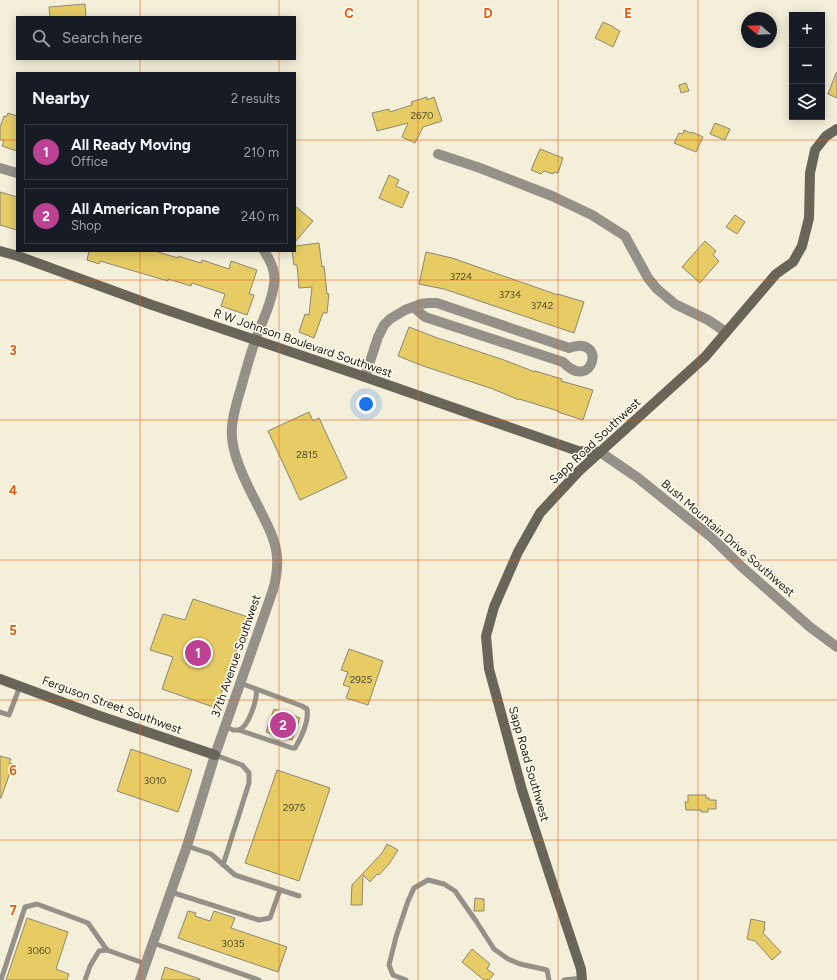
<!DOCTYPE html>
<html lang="en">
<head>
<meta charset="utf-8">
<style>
	body { margin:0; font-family:Figtree,sans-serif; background:#20242c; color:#f1f3f6 }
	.controls { position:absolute; right:12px; top:12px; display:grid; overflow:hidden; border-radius:0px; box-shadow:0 2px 10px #0003 }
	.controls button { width:36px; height:36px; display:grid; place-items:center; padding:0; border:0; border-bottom:1px solid #363941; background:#171b24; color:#f1f3f6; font:20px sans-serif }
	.compass { position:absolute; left:741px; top:12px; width:36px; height:36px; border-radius:50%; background:#171b24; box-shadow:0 2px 10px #0003; rotate:289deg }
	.you { position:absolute; left:366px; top:404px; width:14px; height:14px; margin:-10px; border:3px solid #fff; border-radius:50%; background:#1a73e8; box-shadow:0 0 0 6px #1a73e833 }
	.badge { display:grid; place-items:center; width:26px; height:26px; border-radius:50%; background:#bd4192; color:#fff; font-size:13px; font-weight:700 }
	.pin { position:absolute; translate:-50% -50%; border:2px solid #fff; box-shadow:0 1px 4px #0006 }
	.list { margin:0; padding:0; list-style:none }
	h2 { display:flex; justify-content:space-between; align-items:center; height:52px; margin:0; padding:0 16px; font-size:17px }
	h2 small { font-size:13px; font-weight:400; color:#9ea1a6 }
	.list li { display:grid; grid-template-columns:26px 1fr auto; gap:12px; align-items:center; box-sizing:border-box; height:56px; margin:0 8px 8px; padding:0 8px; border:1px solid #363941; border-radius:0px }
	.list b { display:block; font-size:15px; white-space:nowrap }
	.list p { margin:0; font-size:13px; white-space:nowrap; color:#9ea1a6 }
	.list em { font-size:13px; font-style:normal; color:#9ea1a6 }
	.icon { flex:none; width:22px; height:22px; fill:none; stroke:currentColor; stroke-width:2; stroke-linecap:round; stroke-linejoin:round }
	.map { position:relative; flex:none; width:837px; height:980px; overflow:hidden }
	.search { position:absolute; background:#171b24; box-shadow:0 2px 10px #0003; left:16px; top:16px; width:280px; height:44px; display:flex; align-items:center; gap:10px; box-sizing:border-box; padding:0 14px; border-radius:0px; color:#9ea1a6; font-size:15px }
	.panel { position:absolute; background:#171b24; box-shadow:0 2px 10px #0003; left:16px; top:72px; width:280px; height:180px; border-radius:0px }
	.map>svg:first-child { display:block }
	.building { fill:#e7cc66; stroke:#8c8773 }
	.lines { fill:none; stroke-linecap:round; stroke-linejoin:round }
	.lane { stroke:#959188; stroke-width:5 }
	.street { stroke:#959188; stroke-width:10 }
	.secondary { stroke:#6a6559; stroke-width:10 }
	.grid { fill:none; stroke:#e8590c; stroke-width:1; stroke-opacity:0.55 }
	.labels { text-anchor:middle; stroke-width:3; stroke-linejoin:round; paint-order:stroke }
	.number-label { font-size:10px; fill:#544c2c }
	.street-label { font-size:12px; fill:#232119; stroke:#fffcee }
	.grid-label { font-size:13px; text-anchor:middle; font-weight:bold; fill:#e8590c; stroke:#fffcee; stroke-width:3; stroke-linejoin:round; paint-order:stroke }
</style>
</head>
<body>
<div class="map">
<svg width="837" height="980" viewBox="0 0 837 980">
	<rect width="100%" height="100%" fill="#f4efd9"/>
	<g class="building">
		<polygon points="85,4 86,17 50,17 49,7"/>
		<polygon points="603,22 614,27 614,28 620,31 613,47 595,38"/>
		<polygon points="836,73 837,73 837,98 828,94"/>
		<polygon points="686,83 689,91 681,93 679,85"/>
		<polygon points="427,97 427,100 434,97 442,121 423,127 415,143 402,137 408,123 377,131 372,113 389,109 390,112 412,105 411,102"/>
		<polygon points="8,113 17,116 17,151 2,146 4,141 0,139 0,127 4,116 6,117"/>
		<polygon points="715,123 730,129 725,140 710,134"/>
		<polygon points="684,130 691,133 692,132 703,137 696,152 674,143 679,133 683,134"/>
		<polygon points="540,149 563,158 558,173 554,172 553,174 544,171 541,174 531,170"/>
		<polygon points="389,175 399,180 396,186 409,192 402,208 379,198"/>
		<polygon points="0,192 17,197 17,230 0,225"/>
		<polygon points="295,206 313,221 295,242"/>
		<polygon points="735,215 745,222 737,234 726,227"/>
		<polygon points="705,241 716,251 713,255 719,261 700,283 682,267"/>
		<polygon points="319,243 322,267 324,266 327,294 329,294 327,313 323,313 314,338 299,332 305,314 309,315 312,287 299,288 297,265 294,265 292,251 295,251 295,246"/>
		<polygon points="89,251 155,251 178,258 178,256 201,263 202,260 229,269 231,261 257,270 249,294 254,295 247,315 221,306 225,294 192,283 191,286 168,279 168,281 100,261 99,264 87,260"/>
		<polygon points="426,252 452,258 558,295 558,294 584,302 574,333 444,289 419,284"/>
		<polygon points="409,327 440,339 441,339 504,360 535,372 535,371 562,379 561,381 593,390 583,420 558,412 558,411 519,399 519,400 493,389 423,366 398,356"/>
		<polygon points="309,412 313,421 319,418 347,478 300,500 268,431"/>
		<polygon points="193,599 248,617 216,708 162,689 173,657 150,650 163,614 185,620"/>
		<polygon points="349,649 383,661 368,705 346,698 350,687 343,685 348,672 341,670"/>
		<polygon points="274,709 300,718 292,740 266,732"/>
		<polygon points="131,749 192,770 178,812 117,791"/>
		<polygon points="0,756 11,759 9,763 13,764 1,798 0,798"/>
		<polygon points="277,770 330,788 299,881 245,863"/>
		<polygon points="688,795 706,795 706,798 709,798 709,800 716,800 716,809 708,809 708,812 701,812 701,810 686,810 685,802 688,802"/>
		<polygon points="387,844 398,850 389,864 379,875 377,874 370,882 363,875 362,905 351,905 352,885 382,853"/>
		<polygon points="475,898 484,899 484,911 474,911"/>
		<polygon points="188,911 196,913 195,916 210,921 214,911 235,918 231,928 287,947 278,972 178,938"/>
		<polygon points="27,918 68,932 56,969 69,974 67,980 6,980"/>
		<polygon points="751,919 765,922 764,928 765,928 763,933 781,952 772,960 755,941 747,939"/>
		<polygon points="472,949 490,964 487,969 494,974 489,980 484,980 462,962"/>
		<polygon points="165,967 200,979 200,980 161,980"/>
	</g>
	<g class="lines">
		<g class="lane">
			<polyline points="0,712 9,715 20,686"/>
			<path d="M226 727 233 730H239L292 748H295C301 738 309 721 307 709L302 706 240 683"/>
			<path d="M239 730C249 726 258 698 256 689"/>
			<polyline points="215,755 242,765 249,773 249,783 223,865"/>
			<polyline points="187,846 211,854 235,875 299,896"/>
			<polyline points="171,892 259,920 270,918 280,890"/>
			<polyline points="153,943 259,980"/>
			<polyline points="1,980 25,907 37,904 88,923 107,950"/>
			<polyline points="85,980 90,966 99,951 107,950 146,964"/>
			<polyline points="406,980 393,975 389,965 396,937 408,901 414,888 428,880 444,884 455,891 476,921 494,949 508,959 520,964 547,970 549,980"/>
			<polyline points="564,980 582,978"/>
		</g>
		<g class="street">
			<polyline points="438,154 480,168 552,196 592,215 625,236 648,278 657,289 675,304 708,320 726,332"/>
			<polyline points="0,168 17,173"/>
			<path d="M365 377 378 337 384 325 390 319 405 310 421 304 428 303H437L569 348C608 334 593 394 563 362L425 317 418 311 414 307"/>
			<polyline points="600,452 638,478 710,536 742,567 810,627 837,647"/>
			<path d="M140 980 187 846 215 755 273 590C276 579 278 568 277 557 276 542 269 528 262 514 250 490 229 454 232 427 233 414 237 401 241 388 246 370 251 351 258 333 264 318 272 301 274 284 276 272 271 261 264 251"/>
		</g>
		<g class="secondary">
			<polyline points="0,251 18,256 152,305 365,377 578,451 600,452"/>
			<polyline points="0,679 97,715 215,755"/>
			<polyline points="582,980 581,969 549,873 522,790 489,669 486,636 494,607 518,552 540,513 579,471 705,357 776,274 793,262 802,246 809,218 810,173 815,150 826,136 837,129"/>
		</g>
	</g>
	<path class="grid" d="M140 0V17M279 0V17M418 0V980M558 0V980M698 0V980M140 59V73M279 59V73M0 140H17M295 140H837M140 251V980M279 251V980M0 280H837M0 420H837M0 560H837M0 700H837M0 840H837"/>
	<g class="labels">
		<g class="number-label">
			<text x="422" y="119">2670</text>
			<text x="461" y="280">3724</text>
			<text x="510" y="298">3734</text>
			<text x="542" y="309">3742</text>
			<text x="307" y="458">2815</text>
			<text x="361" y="683">2925</text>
			<text x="155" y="784">3010</text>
			<text x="294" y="811">2975</text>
			<text x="233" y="947">3035</text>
			<text x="39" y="954">3060</text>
		</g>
		<g class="street-label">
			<text transform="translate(303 343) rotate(19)" y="4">R W Johnson Boulevard Southwest</text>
			<text transform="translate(595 441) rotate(-43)" y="4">Sapp Road Southwest</text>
			<text transform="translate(728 538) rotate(41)" y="4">Bush Mountain Drive Southwest</text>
			<text transform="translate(236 656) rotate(-71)" y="4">37th Avenue Southwest</text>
			<text transform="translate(112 705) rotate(20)" y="4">Ferguson Street Southwest</text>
			<text transform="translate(529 764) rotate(74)" y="4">Sapp Road Southwest</text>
		</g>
	</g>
	<g class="grid-label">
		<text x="349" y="18">C</text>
		<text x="488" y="18">D</text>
		<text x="628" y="18">E</text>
		<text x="13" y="355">3</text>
		<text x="13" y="495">4</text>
		<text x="13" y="635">5</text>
		<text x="13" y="775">6</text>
		<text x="13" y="915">7</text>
	</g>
</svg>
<div class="controls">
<button>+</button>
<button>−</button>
<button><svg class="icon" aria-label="layers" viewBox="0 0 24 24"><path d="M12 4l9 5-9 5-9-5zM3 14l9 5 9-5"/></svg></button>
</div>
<svg class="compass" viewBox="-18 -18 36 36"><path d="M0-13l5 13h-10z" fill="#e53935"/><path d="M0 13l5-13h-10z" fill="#9ea1a6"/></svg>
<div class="you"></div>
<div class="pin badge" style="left:198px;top:653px">1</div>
<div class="pin badge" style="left:283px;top:725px">2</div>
<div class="search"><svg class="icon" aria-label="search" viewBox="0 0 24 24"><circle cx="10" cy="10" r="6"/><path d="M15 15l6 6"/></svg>Search here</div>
<section class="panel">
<h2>Nearby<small>2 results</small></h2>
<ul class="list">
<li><span class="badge">1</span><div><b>All Ready Moving</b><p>Office</p></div><em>210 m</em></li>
<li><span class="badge">2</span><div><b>All American Propane</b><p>Shop</p></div><em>240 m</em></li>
</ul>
</section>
</div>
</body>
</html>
